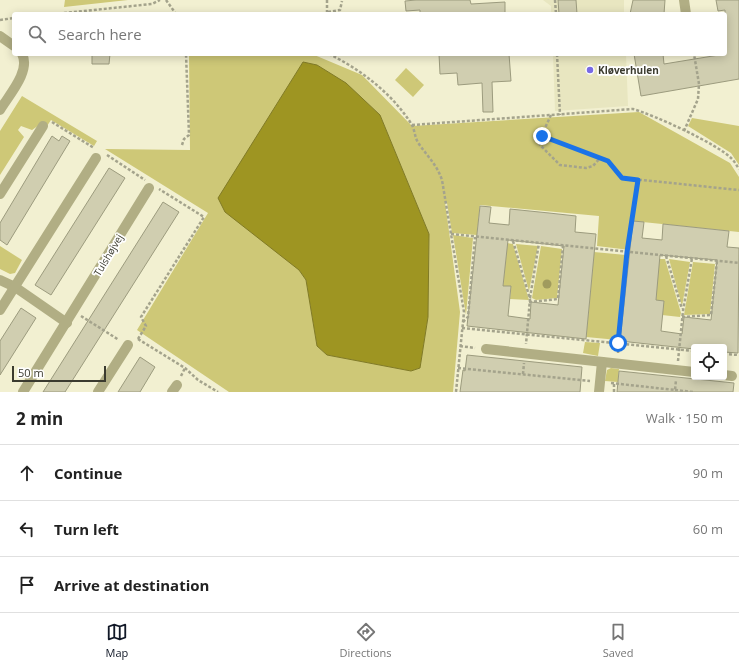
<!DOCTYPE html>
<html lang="en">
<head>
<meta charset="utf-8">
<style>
	body { margin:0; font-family:"Open Sans",sans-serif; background:#f6f6f6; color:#222 }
	.controls { position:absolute; right:12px; bottom:12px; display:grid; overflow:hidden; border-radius:4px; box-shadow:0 2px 10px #0003 }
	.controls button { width:36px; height:36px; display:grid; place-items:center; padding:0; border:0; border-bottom:1px solid #e0e0e0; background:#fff; color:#222; font:20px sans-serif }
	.scale { position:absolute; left:12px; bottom:10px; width:94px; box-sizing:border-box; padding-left:4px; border:2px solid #3b3b2f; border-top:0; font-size:11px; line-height:14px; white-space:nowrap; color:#3b3b2f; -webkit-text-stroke:3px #fff; paint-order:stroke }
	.stop { position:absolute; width:12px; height:12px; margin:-9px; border:3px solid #1a73e8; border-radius:50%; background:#fff }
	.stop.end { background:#1a73e8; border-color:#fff; box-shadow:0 1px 4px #0008 }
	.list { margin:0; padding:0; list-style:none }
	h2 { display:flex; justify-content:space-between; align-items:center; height:52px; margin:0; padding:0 16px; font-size:17px }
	h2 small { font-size:13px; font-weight:400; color:#767676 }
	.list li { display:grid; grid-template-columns:26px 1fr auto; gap:12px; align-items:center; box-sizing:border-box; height:56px; padding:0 16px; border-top:1px solid #e0e0e0 }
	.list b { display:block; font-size:15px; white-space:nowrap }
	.list em { font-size:13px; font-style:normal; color:#767676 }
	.icon { flex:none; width:22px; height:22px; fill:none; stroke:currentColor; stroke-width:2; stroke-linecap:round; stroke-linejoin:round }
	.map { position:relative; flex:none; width:739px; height:392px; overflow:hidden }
	.search { position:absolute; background:#fff; box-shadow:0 2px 10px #0003; left:12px; right:12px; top:12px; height:44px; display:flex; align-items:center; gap:10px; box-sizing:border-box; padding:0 14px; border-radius:4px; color:#767676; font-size:15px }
	.sheet { height:220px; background:#fff }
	nav { display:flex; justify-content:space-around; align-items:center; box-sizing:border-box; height:56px; border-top:1px solid #e0e0e0; background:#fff; font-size:11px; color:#767676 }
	nav a { display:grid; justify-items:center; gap:2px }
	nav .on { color:#111827 }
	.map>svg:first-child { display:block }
	.built { fill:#e8e6c0 }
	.green { fill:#cec877; fill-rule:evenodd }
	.water { fill:#9e9522; stroke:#807a26 }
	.building { fill:#d0ceb0; stroke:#9c9b7e; fill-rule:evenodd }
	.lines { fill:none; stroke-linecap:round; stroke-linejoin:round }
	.path { stroke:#a4a38c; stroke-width:2.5; stroke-dasharray:3 2; stroke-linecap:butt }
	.minor { stroke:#b1ae84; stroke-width:10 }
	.tree { fill:#a09b5e }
	.route { stroke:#1a73e8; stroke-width:5 }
	.poi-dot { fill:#786ae5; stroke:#fff; stroke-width:1.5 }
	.labels { text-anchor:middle; stroke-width:3.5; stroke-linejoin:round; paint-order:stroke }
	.poi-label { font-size:10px; font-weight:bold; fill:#3b3b2f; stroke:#fff; text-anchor:start }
	.street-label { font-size:10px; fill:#3b3b2f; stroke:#fff }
</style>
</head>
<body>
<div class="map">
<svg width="739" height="392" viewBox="0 0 739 392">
	<rect width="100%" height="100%" fill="#f2f0d1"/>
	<g class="built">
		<polygon points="543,0 624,0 624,14 551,14 551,6"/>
		<polygon points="553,54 626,54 628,106 555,111"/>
	</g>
	<g class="green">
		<polygon points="65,0 128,0 64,7"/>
		<path d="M189 54H312L362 75 412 126 639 112 730 163 739 177V232L633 221 630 250 597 246 599 216 480 205 477 235 452 233 447 203 445 202 460 312 453 392H229L137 330 208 213 105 149 190 150ZM303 62 317 65 345 83 380 115 429 234 428 317 420 368 411 371 327 355 317 346 306 280 299 270 258 135Z"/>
		<polygon points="406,68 424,85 413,97 395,80"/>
		<polygon points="22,96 97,141 94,146 51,120 47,126 42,123 32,130 21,126 18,130 24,137 0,175 0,131"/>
		<polygon points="692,118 739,126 739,165 731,153 688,126"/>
		<polygon points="453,235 473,238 466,315"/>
		<polygon points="507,243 513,244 529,300 510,299 511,287 503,286"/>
		<polygon points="516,244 538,246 529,291"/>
		<polygon points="0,246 22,260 15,273 10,274 0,269"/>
		<polygon points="541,246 562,249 557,298 536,300 532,298"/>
		<polygon points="594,252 626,255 618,340 586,337"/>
		<polygon points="659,259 665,259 681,313 680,317 662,315 655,300"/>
		<polygon points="669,259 690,262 682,306"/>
		<polygon points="693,262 715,264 710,314 684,315"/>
		<polygon points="585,342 600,343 598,356 583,353"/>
		<polygon points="611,368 619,369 618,382 605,381 607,370"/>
	</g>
	<polygon class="water" points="303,62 317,65 346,83 380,115 429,234 428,317 420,368 411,371 327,355 317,346 306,280 299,270 225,212 218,198"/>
	<g class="building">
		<polygon points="416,0 470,0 471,4 505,2 505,14 420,14 420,10 406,11 405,1"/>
		<polygon points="558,0 576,0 577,14 559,14"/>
		<polygon points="633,0 665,0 664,14 630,14"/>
		<polygon points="716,0 739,0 739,79 641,96 634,54 663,54 664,64 725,54 725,10 718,11"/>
		<polygon points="92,54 110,54 109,64 92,64"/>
		<polygon points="439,54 509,54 511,81 492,82 493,112 483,112 482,83 458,85 457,73 440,74"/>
		<polygon points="52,136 59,141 62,136 70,141 7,245 0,240 0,223"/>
		<polygon points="109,168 125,178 51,295 35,285"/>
		<polygon points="163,202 179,212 65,392 43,392"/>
		<path d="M480 206 491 207 489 223 509 225 510 209 549 213 576 216 575 232 596 234 586 339 467 326ZM508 240 564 246 558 305 531 302 530 319 508 316 511 286H503Z"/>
		<path d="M633 221 644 222 642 238 662 240 663 224 729 231 727 247 739 248 738 353 724 352V347H694V349L620 341ZM660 255 717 260 711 320 684 317 682 334 661 331 664 301 656 300Z"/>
		<polygon points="21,308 36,318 0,375 0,341"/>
		<polygon points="467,355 582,367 580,392 460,392 463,370 465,371"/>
		<polygon points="140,357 155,367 140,392 118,392"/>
		<polygon points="619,371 734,383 733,392 617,392"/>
	</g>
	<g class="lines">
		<g class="path">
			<polyline points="166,0 176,14"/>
			<polyline points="327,0 327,14"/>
			<polyline points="555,0 556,14"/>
			<polyline points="328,12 340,10 342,1"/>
			<polyline points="54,14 152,4 160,0"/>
			<polyline points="0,20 14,18"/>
			<path d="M329 54C360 69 393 94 412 125 415 131 415 139 419 144 428 157 437 165 442 180L464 312 456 392"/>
			<polyline points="557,54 560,115"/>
			<polyline points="551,115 539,141 540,145 560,165 586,168 593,166 600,158"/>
			<polyline points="52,122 94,148"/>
			<path d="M412 125 633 109C654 115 718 144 732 159 735 162 737 166 739 169"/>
			<polyline points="684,131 698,99 699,84 694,54"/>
			<polyline points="537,134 608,161 622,178 739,190"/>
			<polyline points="182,145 184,139 189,135 186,54"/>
			<polyline points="107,155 145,180"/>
			<polyline points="451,234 739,263"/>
			<polyline points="513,241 530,299 526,344"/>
			<polyline points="666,256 682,309"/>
			<polyline points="530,298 539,243"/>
			<polyline points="529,302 558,299 563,246"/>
			<polyline points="81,316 119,340"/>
			<polyline points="682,317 711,315 717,261"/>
			<polyline points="463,322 468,317 475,237"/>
			<polyline points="462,328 694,351"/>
			<polyline points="138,339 146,326 141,317 204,217 159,189"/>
			<polyline points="138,339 185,368 198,380 218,392"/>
			<polyline points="460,346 475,348"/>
			<polyline points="618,353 627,252 637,180"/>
			<polyline points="724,354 739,355"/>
			<polyline points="678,361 683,311 692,258"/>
			<polyline points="458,368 590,381"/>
			<polyline points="523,374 524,363"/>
			<polyline points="181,376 185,368"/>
			<polyline points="611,383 675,390 676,380"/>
			<polyline points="675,390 693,392"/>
			<polyline points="614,392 614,384"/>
		</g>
		<g class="minor">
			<polyline points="684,0 686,14"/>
			<polyline points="0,36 14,46"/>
			<path d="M0 110C9 95 31 71 22 54"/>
			<polyline points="0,194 43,126"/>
			<polyline points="0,280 15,287 67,323"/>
			<polyline points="0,310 96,158"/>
			<polyline points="486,349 694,372"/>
			<polyline points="724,375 732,376"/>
			<polyline points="23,392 149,188"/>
			<polyline points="98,392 128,345"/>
			<polyline points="172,392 177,385"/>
			<polyline points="599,392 602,362"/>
		</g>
	</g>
	<circle class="tree" cx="547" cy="284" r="4.5"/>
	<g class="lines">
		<polyline class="route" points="542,136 608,161 622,178 638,180 627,252 618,343"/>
	</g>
	<circle class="poi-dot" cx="590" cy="70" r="4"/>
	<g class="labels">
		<g class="poi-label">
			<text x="598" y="74">Kløverhulen</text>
		</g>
		<g class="street-label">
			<text transform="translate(108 255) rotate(-59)" y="4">Tulshøjvej</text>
		</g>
	</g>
</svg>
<div class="controls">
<button><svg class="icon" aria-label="locate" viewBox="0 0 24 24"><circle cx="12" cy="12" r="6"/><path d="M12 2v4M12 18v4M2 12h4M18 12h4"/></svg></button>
</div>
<div class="scale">50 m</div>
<div class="stop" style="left:618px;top:343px"></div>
<div class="stop end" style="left:542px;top:136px"></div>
<div class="search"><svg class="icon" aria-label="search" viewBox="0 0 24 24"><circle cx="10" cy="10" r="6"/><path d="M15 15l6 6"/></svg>Search here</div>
</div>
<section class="sheet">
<h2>2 min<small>Walk · 150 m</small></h2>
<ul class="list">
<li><svg class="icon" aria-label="ahead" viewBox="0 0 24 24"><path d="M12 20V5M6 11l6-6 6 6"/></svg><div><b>Continue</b></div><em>90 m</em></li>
<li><svg class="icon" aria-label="left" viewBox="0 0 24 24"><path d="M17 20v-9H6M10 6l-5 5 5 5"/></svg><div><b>Turn left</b></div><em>60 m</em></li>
<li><svg class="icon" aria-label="arrive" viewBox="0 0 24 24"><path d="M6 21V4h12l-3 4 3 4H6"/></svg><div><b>Arrive at destination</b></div></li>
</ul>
</section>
<nav>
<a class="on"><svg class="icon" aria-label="map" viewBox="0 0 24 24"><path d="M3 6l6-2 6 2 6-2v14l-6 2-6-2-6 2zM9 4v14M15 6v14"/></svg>Map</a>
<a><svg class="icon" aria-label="directions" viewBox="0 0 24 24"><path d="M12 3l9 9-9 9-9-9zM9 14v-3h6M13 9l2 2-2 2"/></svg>Directions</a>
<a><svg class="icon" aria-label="saved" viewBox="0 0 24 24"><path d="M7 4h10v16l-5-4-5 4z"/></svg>Saved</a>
</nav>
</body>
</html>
